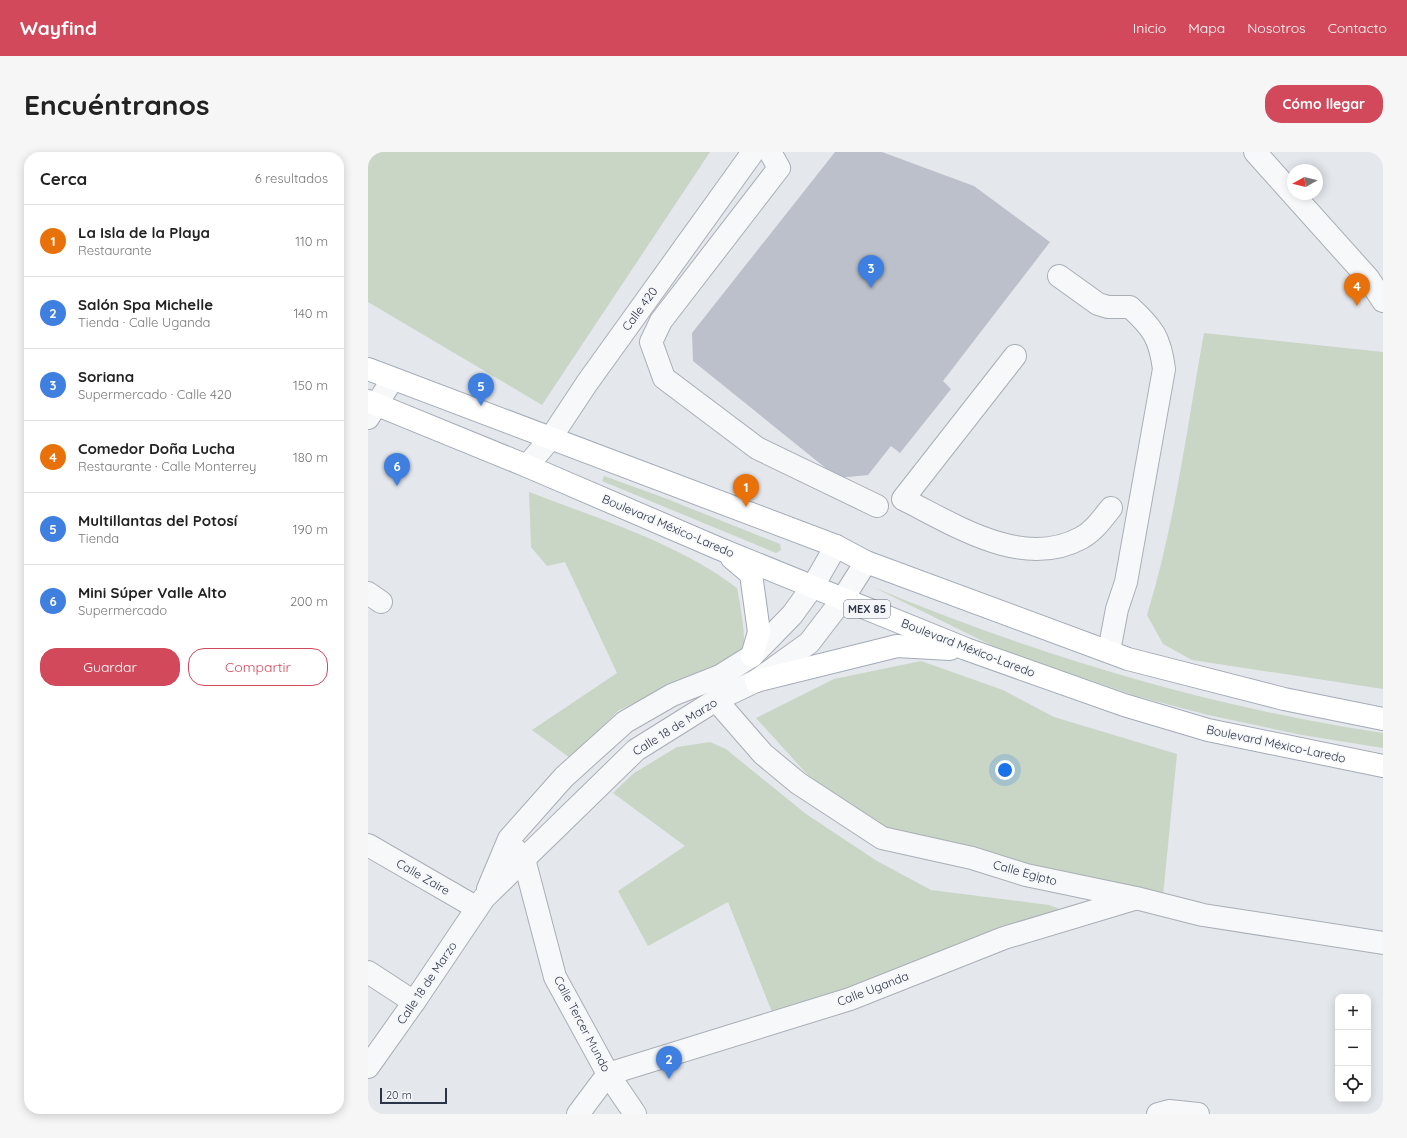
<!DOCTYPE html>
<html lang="es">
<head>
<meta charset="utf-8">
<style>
	body { margin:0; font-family:Quicksand,sans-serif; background:#f6f6f6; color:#222 }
	.controls { position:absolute; right:12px; bottom:12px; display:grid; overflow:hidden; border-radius:8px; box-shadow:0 2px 10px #0003 }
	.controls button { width:36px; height:36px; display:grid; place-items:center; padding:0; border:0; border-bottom:1px solid #e0e0e0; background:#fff; color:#222; font:20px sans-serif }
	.compass { position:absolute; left:919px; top:12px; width:36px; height:36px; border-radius:50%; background:#fff; box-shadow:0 2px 10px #0003; rotate:262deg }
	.scale { position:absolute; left:12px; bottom:10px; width:67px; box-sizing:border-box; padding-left:4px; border:2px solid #2b3445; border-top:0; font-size:11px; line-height:14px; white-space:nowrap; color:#2b3445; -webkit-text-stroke:3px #f4f6f9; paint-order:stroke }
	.you { position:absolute; left:637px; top:618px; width:14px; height:14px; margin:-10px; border:3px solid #fff; border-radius:50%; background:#1a73e8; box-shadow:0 0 0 6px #1a73e833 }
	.badge { display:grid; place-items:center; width:26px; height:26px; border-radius:50%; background:#d1495b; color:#fff; font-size:13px; font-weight:700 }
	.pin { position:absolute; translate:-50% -33px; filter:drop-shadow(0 1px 2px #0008) }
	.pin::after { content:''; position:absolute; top:21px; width:14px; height:12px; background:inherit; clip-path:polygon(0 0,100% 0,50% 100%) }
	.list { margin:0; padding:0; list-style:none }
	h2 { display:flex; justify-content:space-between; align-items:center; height:52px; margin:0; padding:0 16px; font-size:17px }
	h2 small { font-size:13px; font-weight:400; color:#767676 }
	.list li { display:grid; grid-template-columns:26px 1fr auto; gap:12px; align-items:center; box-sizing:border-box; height:72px; padding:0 16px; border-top:1px solid #e0e0e0 }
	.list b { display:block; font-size:15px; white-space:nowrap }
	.list p { margin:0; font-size:13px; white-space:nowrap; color:#767676 }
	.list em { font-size:13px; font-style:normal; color:#767676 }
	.actions { display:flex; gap:8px; padding:12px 16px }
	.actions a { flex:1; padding:9px 0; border:1px solid #d1495b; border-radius:16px; text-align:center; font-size:14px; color:#d1495b }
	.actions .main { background:#d1495b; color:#fff }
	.icon { flex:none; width:22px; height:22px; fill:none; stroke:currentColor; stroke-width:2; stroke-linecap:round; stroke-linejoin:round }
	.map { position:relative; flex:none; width:1015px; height:962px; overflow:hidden; border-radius:16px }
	header { display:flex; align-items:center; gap:24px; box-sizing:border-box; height:56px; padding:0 20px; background:#d1495b; color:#fff }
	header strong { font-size:19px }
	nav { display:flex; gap:22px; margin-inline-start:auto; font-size:14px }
	.intro { display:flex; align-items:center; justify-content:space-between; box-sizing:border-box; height:96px; padding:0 24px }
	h1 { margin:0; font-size:28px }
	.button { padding:10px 18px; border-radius:16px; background:#d1495b; color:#fff; font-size:14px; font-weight:700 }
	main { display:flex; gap:24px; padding:0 24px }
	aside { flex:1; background:#fff; border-radius:16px; box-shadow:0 2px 10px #0003 }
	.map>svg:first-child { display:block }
	.green { fill:#c9d6c5 }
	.building { fill:#bbc0ca }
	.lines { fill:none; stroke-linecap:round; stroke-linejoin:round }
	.minor-casing { stroke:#a9aeb7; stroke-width:24 }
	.major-casing { stroke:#a3abb8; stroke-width:24 }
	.minor { stroke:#f7f8fa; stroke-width:22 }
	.major { stroke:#fff; stroke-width:22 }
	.labels { text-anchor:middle; stroke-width:3; stroke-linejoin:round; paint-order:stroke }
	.shield { fill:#f4f6f9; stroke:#676e7b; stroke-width:1 }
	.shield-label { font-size:11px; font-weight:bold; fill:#2b3445 }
	.street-label { font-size:12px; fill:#2b3445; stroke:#f4f6f9 }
</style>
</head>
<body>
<header>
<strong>Wayfind</strong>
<nav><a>Inicio</a><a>Mapa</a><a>Nosotros</a><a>Contacto</a></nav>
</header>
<div class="intro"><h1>Encuéntranos</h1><a class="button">Cómo llegar</a></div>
<main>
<aside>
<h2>Cerca<small>6 resultados</small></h2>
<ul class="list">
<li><span class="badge" style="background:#e8710a">1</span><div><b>La Isla de la Playa</b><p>Restaurante</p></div><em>110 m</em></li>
<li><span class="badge" style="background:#3f7fe0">2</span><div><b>Salón Spa Michelle</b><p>Tienda · Calle Uganda</p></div><em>140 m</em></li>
<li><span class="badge" style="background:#3f7fe0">3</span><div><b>Soriana</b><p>Supermercado · Calle 420</p></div><em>150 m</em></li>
<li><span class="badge" style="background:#e8710a">4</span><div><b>Comedor Doña Lucha</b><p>Restaurante · Calle Monterrey</p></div><em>180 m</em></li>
<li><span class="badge" style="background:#3f7fe0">5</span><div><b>Multillantas del Potosí</b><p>Tienda</p></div><em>190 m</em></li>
<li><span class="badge" style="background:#3f7fe0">6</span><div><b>Mini Súper Valle Alto</b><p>Supermercado</p></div><em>200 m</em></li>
</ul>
<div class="actions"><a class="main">Guardar</a><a>Compartir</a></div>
</aside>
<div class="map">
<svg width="1015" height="962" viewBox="0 0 1015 962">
	<rect width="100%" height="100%" fill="#e4e7ec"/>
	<g class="green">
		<polygon points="0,0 342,0 174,253 0,150"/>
		<path d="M836 181 1015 200V537L824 508 795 492 779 463C807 372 819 275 836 181Z"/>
		<polygon points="236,324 294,345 412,392 413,398 408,401 234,329"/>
		<path d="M161 340C231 367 310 391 369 436 373 457 377 478 376 499L365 509 251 558 202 606 164 578 249 521 197 410 179 414 163 395Z"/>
		<path d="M505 435C668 503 840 555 1015 581V596L934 583 840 563 768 544 633 498Z"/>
		<polygon points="553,509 635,538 686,565 809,602 795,744 490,675 437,620 388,566 466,527"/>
		<polygon points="342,590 358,597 438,662 509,709 563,738 681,753 708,763 408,870 360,750 280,794 250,739 317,694 245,641 266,621 309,595"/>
	</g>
	<polygon class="building" points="467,0 514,0 606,34 682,90 575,229 583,237 532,301 523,294 500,323 470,326 325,209 324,181"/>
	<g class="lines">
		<defs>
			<g id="minor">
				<polyline points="402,0 411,16 293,169 283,190 296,226 389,296 509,354"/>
				<polyline points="887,0 1000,126 1015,149"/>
				<path d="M691 124 730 152 740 155H762C785 176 792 186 796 217L758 430 749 457 741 499"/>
				<path d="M647 204 535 347C587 373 655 418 713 386 726 379 734 367 743 356"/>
				<polyline points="0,266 24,228"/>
				<polyline points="159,314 182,287 219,231 385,0"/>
				<polyline points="0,441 13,450"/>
				<polyline points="348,548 395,602 430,631 514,686 604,706 658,723 768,746 835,763 1015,791"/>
				<polyline points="0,693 109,756"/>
				<polyline points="148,698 156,707 187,825 240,922 267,962"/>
				<polyline points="120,737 141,687 196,625 257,570 304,543 352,524 384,504 424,463 445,434 468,394"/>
				<polyline points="0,820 46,850"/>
				<polyline points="0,915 46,850 116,746 268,598 348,548 388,529 441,491 474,448 498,410"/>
				<polyline points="210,962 240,922 482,847 636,786 766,747"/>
				<polyline points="790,962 801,959 830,962"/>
			</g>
			<g id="major">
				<polyline points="0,217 468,394 498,410 760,507 916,547 1015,567"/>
				<polyline points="0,249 159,314 352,397 598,497 756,553 840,578 1015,614"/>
				<polyline points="364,406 383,422 391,480 384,504"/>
				<polyline points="388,529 529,494 582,497"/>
			</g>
		</defs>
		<use href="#minor" class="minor-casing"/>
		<use href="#major" class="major-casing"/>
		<use href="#minor" class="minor"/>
		<use href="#major" class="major"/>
	</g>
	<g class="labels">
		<rect class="shield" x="476" y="448" width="46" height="18" rx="3"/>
		<g class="shield-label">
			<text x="499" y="461">MEX 85</text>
		</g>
		<g class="street-label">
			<text transform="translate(272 157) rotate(-54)" y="4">Calle 420</text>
			<text transform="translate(300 374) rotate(23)" y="4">Boulevard México-Laredo</text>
			<text transform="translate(600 496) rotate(21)" y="4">Boulevard México-Laredo</text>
			<text transform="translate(307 575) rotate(-32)" y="4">Calle 18 de Marzo</text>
			<text transform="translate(908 592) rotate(12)" y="4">Boulevard México-Laredo</text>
			<text transform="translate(657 721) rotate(15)" y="4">Calle Egipto</text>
			<text transform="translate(55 725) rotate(30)" y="4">Calle Zaire</text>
			<text transform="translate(59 831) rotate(-56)" y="4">Calle 18 de Marzo</text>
			<text transform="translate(505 837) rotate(-21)" y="4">Calle Uganda</text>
			<text transform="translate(214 872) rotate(62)" y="4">Calle Tercer Mundo</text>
		</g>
	</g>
</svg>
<div class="controls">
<button>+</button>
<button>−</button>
<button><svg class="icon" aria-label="locate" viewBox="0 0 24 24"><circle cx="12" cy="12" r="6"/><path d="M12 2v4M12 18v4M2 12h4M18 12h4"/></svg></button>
</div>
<svg class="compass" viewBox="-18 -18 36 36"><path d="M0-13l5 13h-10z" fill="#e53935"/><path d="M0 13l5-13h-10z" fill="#767676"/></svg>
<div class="scale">20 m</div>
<div class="you"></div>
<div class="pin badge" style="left:378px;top:355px;background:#e8710a">1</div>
<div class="pin badge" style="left:301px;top:927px;background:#3f7fe0">2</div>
<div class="pin badge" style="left:503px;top:136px;background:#3f7fe0">3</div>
<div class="pin badge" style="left:989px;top:154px;background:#e8710a">4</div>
<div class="pin badge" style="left:113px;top:254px;background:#3f7fe0">5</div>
<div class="pin badge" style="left:29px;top:334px;background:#3f7fe0">6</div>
</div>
</main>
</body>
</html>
